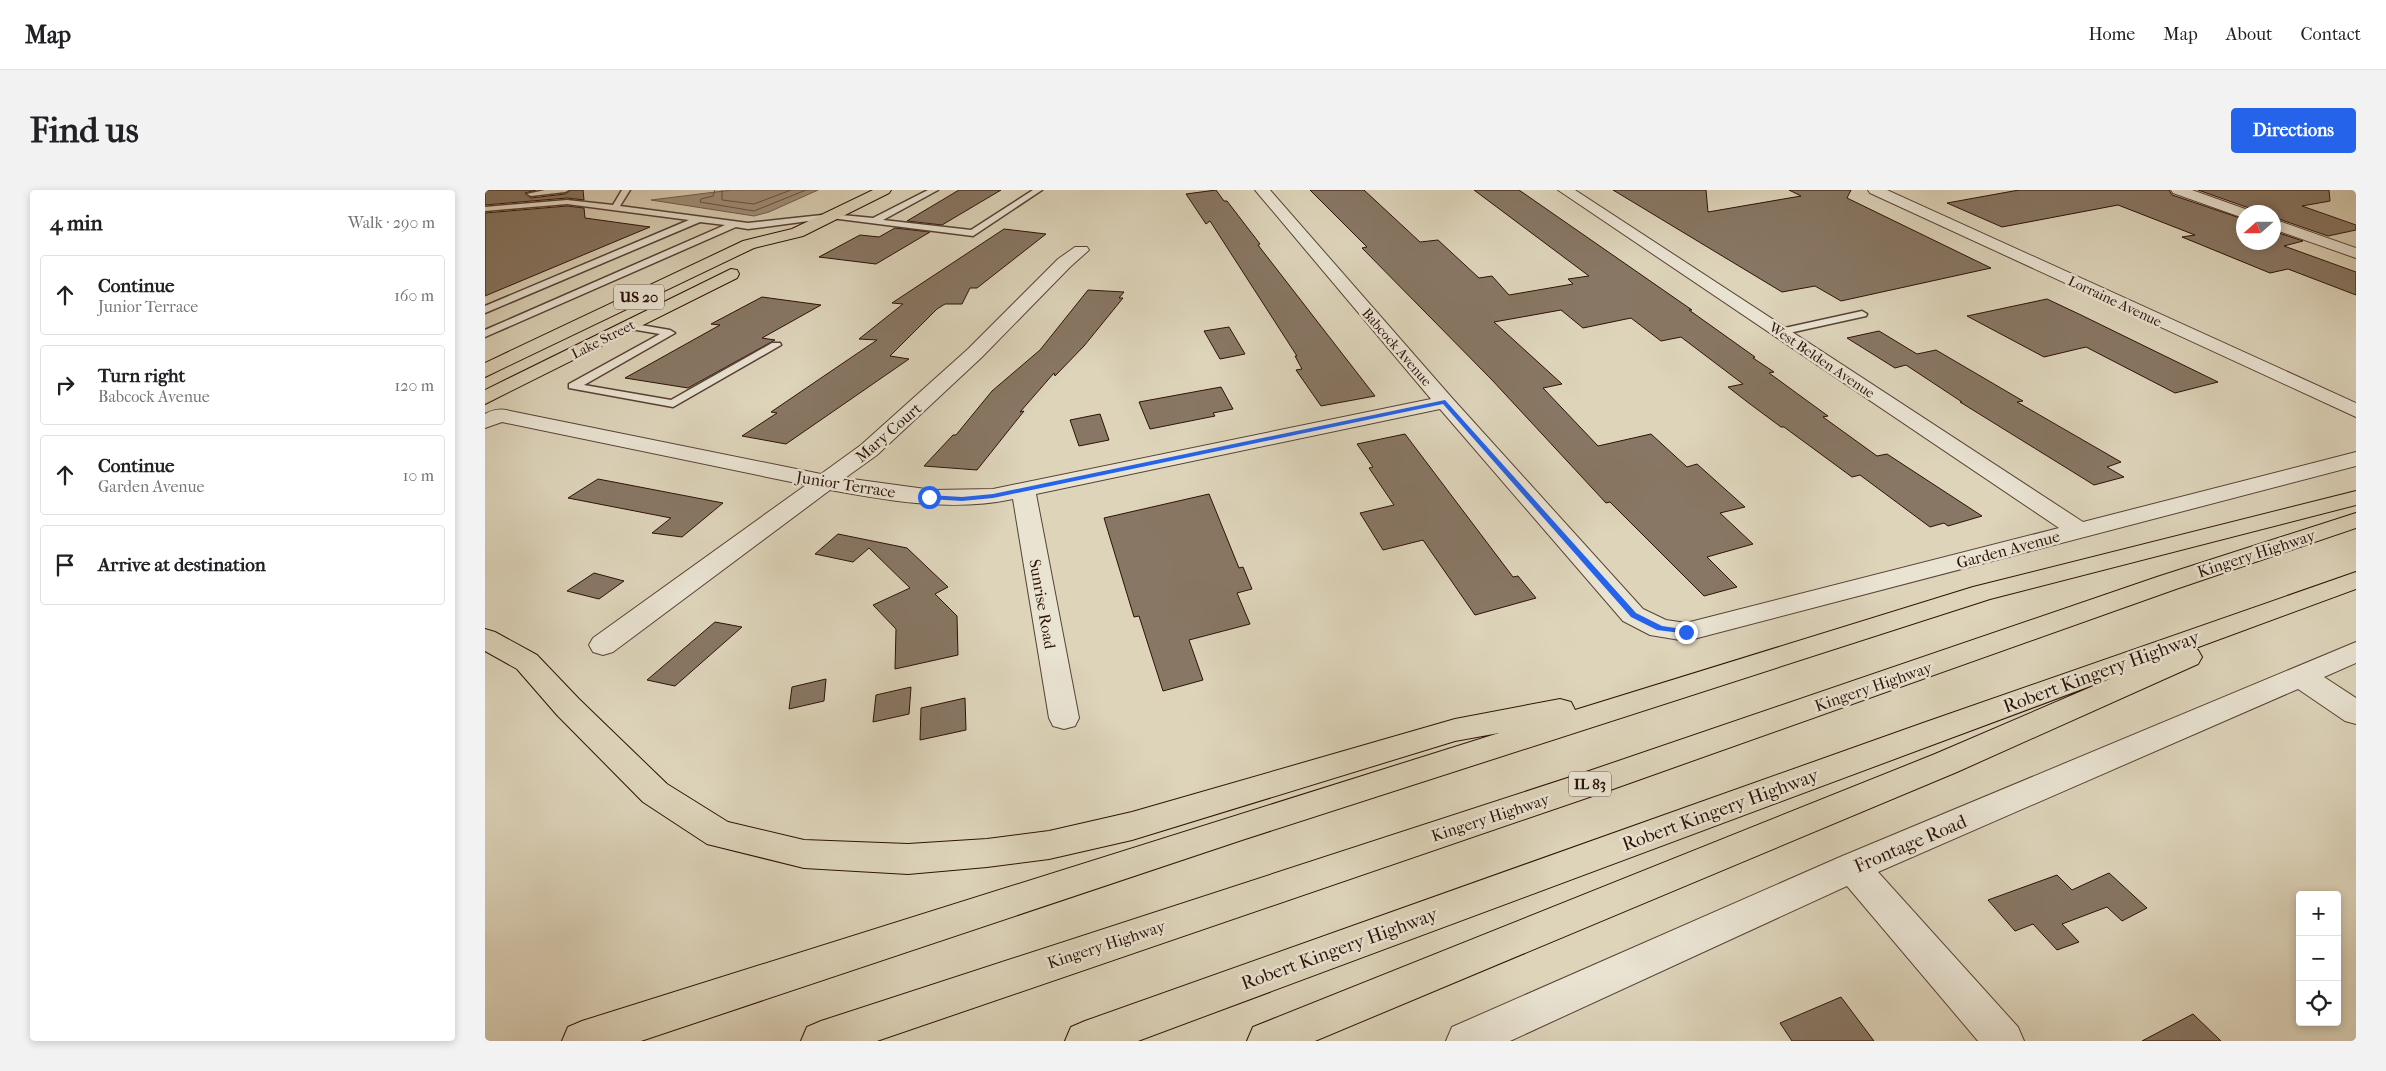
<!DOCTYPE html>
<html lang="en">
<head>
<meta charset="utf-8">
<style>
	body { margin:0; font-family:"IM FELL French Canon",serif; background:#f2f2f2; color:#202124 }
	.controls { position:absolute; right:15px; bottom:15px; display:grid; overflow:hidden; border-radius:5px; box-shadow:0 2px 8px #0003 }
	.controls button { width:45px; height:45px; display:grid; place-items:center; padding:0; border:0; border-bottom:1px solid #e0e0e0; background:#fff; color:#202124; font:25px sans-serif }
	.compass { position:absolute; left:1751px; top:15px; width:45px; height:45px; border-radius:50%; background:#fff; box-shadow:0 2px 8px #0003; rotate:249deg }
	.stop { position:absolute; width:15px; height:15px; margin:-11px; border:4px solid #2563eb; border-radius:50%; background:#fff }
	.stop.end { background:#2563eb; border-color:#fff; box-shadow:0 1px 5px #0008 }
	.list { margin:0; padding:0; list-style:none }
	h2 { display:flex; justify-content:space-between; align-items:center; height:65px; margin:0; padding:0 20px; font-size:21px }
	h2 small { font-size:16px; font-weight:400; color:#757577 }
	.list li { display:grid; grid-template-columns:32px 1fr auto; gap:15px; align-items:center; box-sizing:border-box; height:80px; margin:0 10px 10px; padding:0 10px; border:1px solid #e0e0e0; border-radius:5px }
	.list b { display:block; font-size:19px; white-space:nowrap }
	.list p { margin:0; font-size:16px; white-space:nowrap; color:#757577 }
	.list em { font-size:16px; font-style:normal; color:#757577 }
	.icon { flex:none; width:28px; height:28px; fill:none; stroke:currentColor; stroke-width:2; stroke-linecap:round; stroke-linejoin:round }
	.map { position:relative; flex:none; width:1871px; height:851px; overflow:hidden; border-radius:5px }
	header { display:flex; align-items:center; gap:30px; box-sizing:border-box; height:70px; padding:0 25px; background:#fff; border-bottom:1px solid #e0e0e0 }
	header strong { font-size:24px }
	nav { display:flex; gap:28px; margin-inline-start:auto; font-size:18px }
	.intro { display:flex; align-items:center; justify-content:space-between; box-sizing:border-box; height:120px; padding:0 30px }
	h1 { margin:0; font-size:35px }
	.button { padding:12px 22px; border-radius:5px; background:#2563eb; color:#fff; font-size:18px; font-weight:700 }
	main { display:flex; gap:30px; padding:0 30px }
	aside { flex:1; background:#fff; border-radius:5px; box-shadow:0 2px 8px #0003 }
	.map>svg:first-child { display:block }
	.water { fill:#a1927d; stroke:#725f4e }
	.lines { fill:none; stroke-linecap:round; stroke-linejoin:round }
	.shore { stroke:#665242; stroke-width:1 }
	.building { fill:#887764; stroke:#2c1207 }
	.service-casing { stroke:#584234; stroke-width:3 }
	.minor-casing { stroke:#584234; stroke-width:2 }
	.primary-casing { stroke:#2c1207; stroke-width:2 }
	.trunk-casing { stroke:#2c1207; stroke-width:2 }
	.service { fill:#e9e3d2; fill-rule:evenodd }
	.minor { fill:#e9e3d2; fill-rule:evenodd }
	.primary { fill:#ddd4ba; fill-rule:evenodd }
	.trunk { fill:#ddd4ba; fill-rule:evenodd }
	.route { fill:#2563eb }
	.labels { text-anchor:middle; stroke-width:5; stroke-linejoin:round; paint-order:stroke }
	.far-street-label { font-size:14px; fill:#2c1207; stroke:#e9e3d2 }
	.shield { fill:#e9e3d2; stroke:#655144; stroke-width:1 }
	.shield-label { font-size:15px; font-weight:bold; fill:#2c1207 }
	.street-label { font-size:16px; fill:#2c1207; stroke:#e9e3d2 }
	.near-street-label { font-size:19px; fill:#2c1207; stroke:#e9e3d2 }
</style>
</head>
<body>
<header>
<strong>Map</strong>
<nav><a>Home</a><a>Map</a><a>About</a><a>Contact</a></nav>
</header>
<div class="intro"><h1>Find us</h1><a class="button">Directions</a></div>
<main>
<aside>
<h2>4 min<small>Walk · 290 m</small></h2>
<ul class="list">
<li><svg class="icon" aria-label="ahead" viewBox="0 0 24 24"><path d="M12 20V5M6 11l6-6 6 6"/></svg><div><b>Continue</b><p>Junior Terrace</p></div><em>160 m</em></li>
<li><svg class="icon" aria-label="right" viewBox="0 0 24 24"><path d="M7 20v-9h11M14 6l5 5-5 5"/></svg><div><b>Turn right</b><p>Babcock Avenue</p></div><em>120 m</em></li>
<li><svg class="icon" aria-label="ahead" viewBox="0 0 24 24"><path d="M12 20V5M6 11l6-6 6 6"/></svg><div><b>Continue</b><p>Garden Avenue</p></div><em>10 m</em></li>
<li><svg class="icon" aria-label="arrive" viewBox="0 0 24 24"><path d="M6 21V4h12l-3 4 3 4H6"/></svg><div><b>Arrive at destination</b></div></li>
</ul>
</aside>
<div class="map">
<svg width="1871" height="851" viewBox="0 0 1871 851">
	<rect width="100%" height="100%" fill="#ddd4ba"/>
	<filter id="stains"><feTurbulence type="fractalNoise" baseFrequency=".004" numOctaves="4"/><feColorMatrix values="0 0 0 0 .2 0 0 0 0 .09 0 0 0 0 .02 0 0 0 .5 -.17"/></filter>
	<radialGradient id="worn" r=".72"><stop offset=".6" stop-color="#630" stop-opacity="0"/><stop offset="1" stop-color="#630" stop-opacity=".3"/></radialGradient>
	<polygon class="water" points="247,0 333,0 284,22 269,26 166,10"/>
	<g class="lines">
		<g class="shore">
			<polyline points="230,0 228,6 216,9 215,12 269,21 321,0"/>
			<polyline points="237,0 237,10 269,14 306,0"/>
		</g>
	</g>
	<g class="building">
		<polygon points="0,0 51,0 40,3 46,8 80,4 86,0 98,0 99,10 82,8 0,15"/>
		<polygon points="474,0 516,0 457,35 422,31"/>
		<polygon points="731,0 739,11 742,11 775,54 773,55 890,206 836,216 811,180 817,179 810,166 812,166 725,31 721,34 701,4"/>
		<polygon points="825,0 879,0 935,52 953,50 994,88 1007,86 1024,105 1088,94 1083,89 1104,86 989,0 1034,0 1207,120 1204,120 1270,167 1268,168 1289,182 1284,183 1343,226 1338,227 1392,266 1402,264 1497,326 1463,336 1459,333 1445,337 1375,285 1367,287 1299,237 1296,237 1265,214 1243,197 1258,194 1196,147 1176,151 1146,128 1098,138 1076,120 1009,132 1077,194 1058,198 1113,256 1166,244 1202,277 1212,274 1260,317 1235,323 1268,354 1222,367 1252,397 1219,406 1125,312 1121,313 1007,190 877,58 882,57"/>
		<polygon points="1128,0 1221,0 1223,22 1316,6 1304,0 1366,0 1362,8 1506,78 1356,111 1330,96 1297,102"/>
		<polygon points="1534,0 1684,0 1687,5 1758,29 1758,52 1788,52 1788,41 1818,51 1799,56 1871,82 1871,105 1803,79 1785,83 1697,47 1710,45 1633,15 1517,37 1462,13"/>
		<polygon points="1713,0 1844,0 1845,11 1817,16 1871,35 1871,40 1843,46 1788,27 1788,22 1767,22 1764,18"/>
		<polygon points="82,16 99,18 100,28 165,37 0,106 0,23"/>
		<polygon points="410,38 445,42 391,74 334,67 375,45 394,47"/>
		<polygon points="519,39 561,44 492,98 485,98 477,114 460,114 452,119 405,166 424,169 301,254 257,246 292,223 286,222 392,150 374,149 418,114 407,113"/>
		<polygon points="603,100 639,102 634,108 638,108 599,156 570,186 569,183 535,222 539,221 492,280 439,276 468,245 471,245 507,201 555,160"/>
		<polygon points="277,107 336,115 277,148 290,150 203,198 140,188 235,135 226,134"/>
		<polygon points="1562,109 1596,125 1733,192 1690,203 1601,157 1559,167 1482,126"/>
		<polygon points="744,137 760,164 735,169 719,141"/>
		<polygon points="1394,141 1432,164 1451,160 1538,211 1532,212 1636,272 1622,277 1639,287 1609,295 1475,212 1477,212 1421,175 1410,178 1362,148"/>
		<polygon points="736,197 748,219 728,223 730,226 665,239 654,212"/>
		<polygon points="615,224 624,250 594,256 585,230"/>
		<polygon points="920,244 1028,387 1033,386 1051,408 990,425 938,350 898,360 875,323 909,315 884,278 888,277 872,254"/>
		<polygon points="113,289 238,313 197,347 167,343 186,328 83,308"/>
		<polygon points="724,304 754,378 758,377 767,399 752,403 765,434 704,450 718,490 678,501 654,426 649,427 619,328"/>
		<polygon points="353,344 422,358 463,397 450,404 472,426 473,465 410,479 411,439 388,415 425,398 384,358 368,372 330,364"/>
		<polygon points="109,383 139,391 114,409 82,401"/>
		<polygon points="230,432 257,437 190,496 162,490"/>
		<polygon points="341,489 339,511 304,519 307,497"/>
		<polygon points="426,497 424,524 388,532 391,505"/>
		<polygon points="480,508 481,540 435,550 436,518"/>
		<polygon points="1624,683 1662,718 1637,731 1622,717 1577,734 1594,752 1572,760 1548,734 1530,741 1503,710 1572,685 1587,700"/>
		<polygon points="1356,807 1389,851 1307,851 1295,833"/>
		<polygon points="1708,824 1736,851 1657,851"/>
	</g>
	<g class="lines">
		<defs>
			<g id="service">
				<polygon points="60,0 84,0 80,2 46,6 42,4"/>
				<polygon points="137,0 145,0 135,16 263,33 346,24 388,28 443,0 453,0 398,30 486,40 548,0 557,0 488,46 346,28 263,39 251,37 0,147 0,140 240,35 215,32 0,123 0,116 204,30 82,14 0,21 0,17 82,10 128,15"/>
				<polygon points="1377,121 1382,124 1381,126 1295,145 1290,142 1295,139"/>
				<polygon points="144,133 185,140 190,143 99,195 186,210 287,153 295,153 296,155 188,217 84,198 84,194 175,144 140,138 140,134"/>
			</g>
			<g id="minor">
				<path d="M770 0H785L967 208 1158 419 1181 430 1201 433 1574 338 1073 0H1090L1598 332 1871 262V276L1201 451 1165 445 1138 431 955 219 551 304 594 528 590 536 579 539 568 536 564 528 528 309C468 322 405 311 345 300L128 462 118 465 108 462 104 455 108 448 321 295 17 232 0 238V224C11 218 18 219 30 222L336 284 376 255 483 159 573 69 590 57H602L604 60 585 77 497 167 392 265 360 288 448 300 508 299 946 209Z"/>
				<polygon points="1383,0 1402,0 1871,213 1871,227 1385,3"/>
				<polygon points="1686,0 1707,0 1763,20 1765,22 1758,22 1758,27 1753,26 1688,3"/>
				<polygon points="1788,29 1871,58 1871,68 1788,39"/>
				<polygon points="1871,452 1871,473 1839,487 1871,508 1871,534 1860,531 1813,499 1393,682 1533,837 1539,851 1493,851 1362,696 1025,851 961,851 967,837 1355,667"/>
			</g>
			<g id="primary">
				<polygon points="388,0 406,0 404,3 318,46 269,58 0,187 0,173 258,51 307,39"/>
				<polygon points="246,79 252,80 254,84 252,88 0,214 0,200"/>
			</g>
			<g id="trunk">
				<polygon points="1871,301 1871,315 1505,409 757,650 156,851 77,851 83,837 97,831 1014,543 970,551 647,650 564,669 502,677 423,684 319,678 222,654 158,612 72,525 32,479 0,461 0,439 10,442 52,465 94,509 182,594 243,632 319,650 423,654 502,649 564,641 647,622 970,529 1075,509 1086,512 1090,520 1488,397"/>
				<polygon points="1871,323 1871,338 1691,399 1128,599 392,851 316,851 322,837 336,831 1104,581 1672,387"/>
				<polygon points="1871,382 1871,399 1708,459 1713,460 1717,467 1713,474 1472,582 830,851 762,851 768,837 1450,564 1627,488 653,851 580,851 586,837 600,831 1438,533"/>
			</g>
		</defs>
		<use href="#service" class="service-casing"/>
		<use href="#minor" class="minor-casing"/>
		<use href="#primary" class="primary-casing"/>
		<use href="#trunk" class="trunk-casing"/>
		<use href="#service" class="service"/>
		<use href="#minor" class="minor"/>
		<use href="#primary" class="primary"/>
		<use href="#trunk" class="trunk"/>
	</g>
	<polygon class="route" points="960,210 1151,423 1177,436 1204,440 1204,444 1172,440 1146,427 958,214 508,308 477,311 444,309 441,307 444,305 477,307 508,304"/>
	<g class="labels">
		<g class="far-street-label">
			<text transform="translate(1630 111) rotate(25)" y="5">Lorraine Avenue</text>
			<text transform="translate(118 149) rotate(-27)" y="5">Lake Street</text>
			<text transform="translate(912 157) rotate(49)" y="5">Babcock Avenue</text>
			<text transform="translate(1337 170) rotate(34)" y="5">West Belden Avenue</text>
		</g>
		<g class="shield">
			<rect x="129" y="94.5" width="50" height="25" rx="4"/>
			<rect x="1084" y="581.5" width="42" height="25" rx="4"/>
		</g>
		<g class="shield-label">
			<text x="154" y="112">US 20</text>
			<text x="1105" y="599">IL 83</text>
		</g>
		<g class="street-label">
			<text transform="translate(403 242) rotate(-41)" y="6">Mary Court</text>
			<text transform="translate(361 294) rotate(9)" y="6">Junior Terrace</text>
			<text transform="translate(1523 359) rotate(-15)" y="6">Garden Avenue</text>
			<text transform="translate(1771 363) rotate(-18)" y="6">Kingery Highway</text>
			<text transform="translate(558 414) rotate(80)" y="6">Sunrise Road</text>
			<text transform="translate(1388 496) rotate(-19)" y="6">Kingery Highway</text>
			<text transform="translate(1005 627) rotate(-18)" y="6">Kingery Highway</text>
			<text transform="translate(621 754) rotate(-18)" y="6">Kingery Highway</text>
		</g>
		<g class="near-street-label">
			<text transform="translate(1616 481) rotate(-20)" y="7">Robert Kingery Highway</text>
			<text transform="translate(1235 619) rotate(-20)" y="7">Robert Kingery Highway</text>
			<text transform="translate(1425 653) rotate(-23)" y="7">Frontage Road</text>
			<text transform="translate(854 758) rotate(-20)" y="7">Robert Kingery Highway</text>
		</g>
	</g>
	<rect width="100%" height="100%" filter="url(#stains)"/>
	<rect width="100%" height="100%" fill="url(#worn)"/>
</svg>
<div class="controls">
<button>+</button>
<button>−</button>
<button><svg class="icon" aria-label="locate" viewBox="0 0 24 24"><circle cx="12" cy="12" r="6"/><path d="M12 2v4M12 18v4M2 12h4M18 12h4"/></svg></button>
</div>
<svg class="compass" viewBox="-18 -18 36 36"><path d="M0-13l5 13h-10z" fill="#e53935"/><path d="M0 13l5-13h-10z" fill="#757577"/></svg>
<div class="stop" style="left:444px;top:307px"></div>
<div class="stop end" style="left:1201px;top:442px"></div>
</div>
</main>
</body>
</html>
